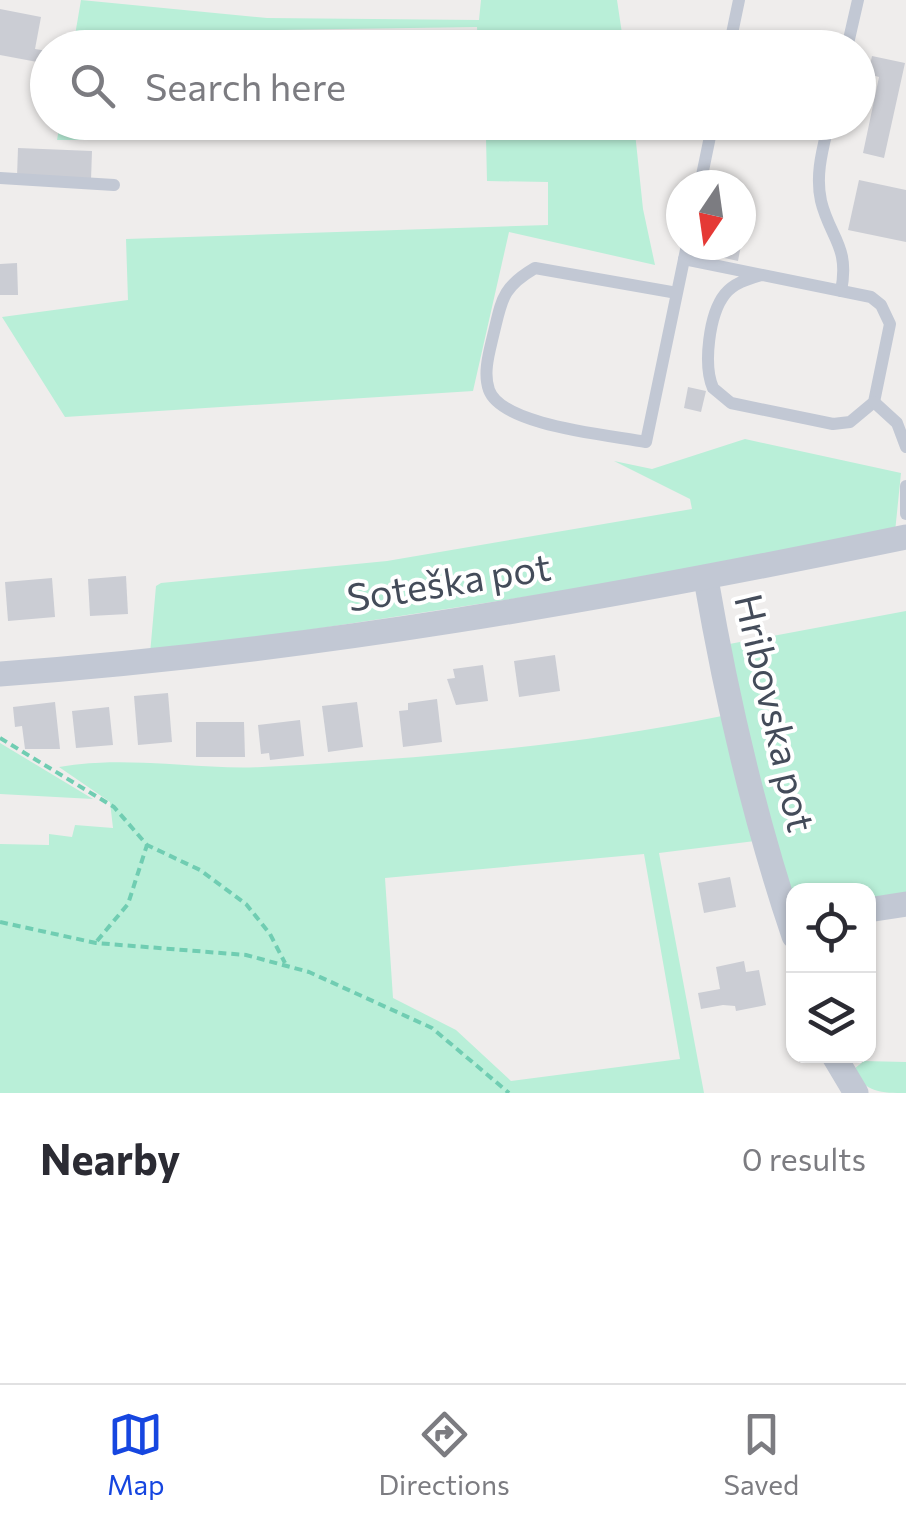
<!DOCTYPE html>
<html lang="en">
<head>
<meta charset="utf-8">
<style>
	body { margin:0; font-family:Commissioner,sans-serif; background:#f7f7f7; color:#2b2b33 }
	.controls { position:absolute; right:30px; bottom:30px; display:grid; overflow:hidden; border-radius:20px; box-shadow:0 2px 8px #0004 }
	.controls button { width:90px; height:90px; display:grid; place-items:center; padding:0; border:0; border-bottom:2px solid #e1e1e2; background:#fff; color:#2b2b33; font:50px sans-serif }
	.compass { position:absolute; left:666px; top:170px; width:90px; height:90px; border-radius:50%; background:#fff; box-shadow:0 2px 8px #0004; rotate:193deg }
	.list { margin:0; padding:0; list-style:none }
	h2 { display:flex; justify-content:space-between; align-items:center; height:130px; margin:0; padding:0 40px; font-size:42px }
	h2 small { font-size:32px; font-weight:400; color:#7c7c81 }
	.icon { flex:none; width:55px; height:55px; fill:none; stroke:currentColor; stroke-width:2; stroke-linecap:round; stroke-linejoin:round }
	.map { position:relative; flex:none; width:906px; height:1093px; overflow:hidden }
	.search { position:absolute; background:#fff; box-shadow:0 2px 8px #0004; left:30px; right:30px; top:30px; height:110px; display:flex; align-items:center; gap:25px; box-sizing:border-box; padding:0 35px; border-radius:55px; color:#7c7c81; font-size:38px }
	.sheet { height:290px; background:#fff }
	nav { display:flex; justify-content:space-around; align-items:center; box-sizing:border-box; height:140px; border-top:2px solid #e1e1e2; background:#fff; font-size:28px; color:#7c7c81 }
	nav a { display:grid; justify-items:center; gap:5px }
	nav .on { color:#1646e0 }
	.map>svg:first-child { display:block }
	.green { fill:#b9efd8; fill-rule:evenodd }
	.building { fill:#cbcdd4 }
	.lines { fill:none; stroke-linecap:round; stroke-linejoin:round }
	.path { stroke:#70cdb2; stroke-width:4; stroke-dasharray:8 5; stroke-linecap:butt }
	.lane { stroke:#c2c8d4; stroke-width:12 }
	.street { stroke:#c2c8d4; stroke-width:25 }
	.labels { text-anchor:middle; stroke-width:8; stroke-linejoin:round; paint-order:stroke }
	.street-label { font-size:38px; fill:#444c5a; stroke:#fff }
</style>
</head>
<body>
<div class="map">
<svg width="906" height="1093" viewBox="0 0 906 1093">
	<rect width="100%" height="100%" fill="#efedec"/>
	<g class="green">
		<polygon points="81,0 267,18 479,20 481,0 617,0 624,47 478,47 477,27 277,30 273,48 73,47"/>
		<polygon points="60,123 274,123 275,140 57,140"/>
		<polygon points="479,123 634,123 643,209 655,265 509,232 473,391 65,417 2,317 128,300 126,239 548,225 548,182 487,181 486,138"/>
		<polygon points="745,439 901,473 895,532 703,570 150,654 156,586 161,583 387,561 692,509 690,499 614,461 652,469"/>
		<polygon points="906,611 906,901 869,906 868,891 794,891 793,909 724,645"/>
		<path d="M722 716 755 841 659 853 704 1093H0V844L49 845V834L72 837 75 825 113 828 110 802 59 767C128 755 194 770 262 767 416 759 570 747 722 716ZM644 854 680 1059 511 1081 456 1030 393 998 385 878Z"/>
		<polygon points="0,743 93,799 0,794"/>
		<path d="M864 1061 906 1062V1093C882 1093 864 1093 854 1069Z"/>
	</g>
	<g class="building">
		<polygon points="0,9 41,17 35,49 48,51 48,64 0,55"/>
		<polygon points="872,56 905,63 884,158 863,153 879,77 868,74"/>
		<polygon points="18,148 92,151 91,180 17,177"/>
		<polygon points="859,180 906,190 906,242 848,230"/>
		<polygon points="722,245 741,245 738,261 720,257"/>
		<polygon points="17,263 18,295 0,295 0,264"/>
		<polygon points="688,387 706,391 701,412 684,408"/>
		<polygon points="126,576 128,614 90,616 88,579"/>
		<polygon points="52,578 55,617 8,621 5,582"/>
		<polygon points="555,655 560,691 519,697 514,661"/>
		<polygon points="483,665 488,701 456,705 447,679 455,678 453,669"/>
		<polygon points="168,693 172,742 138,745 134,696"/>
		<polygon points="437,699 442,742 403,747 399,711 408,710 408,703"/>
		<polygon points="55,702 60,749 25,749 22,726 15,727 13,707"/>
		<polygon points="357,702 363,747 328,752 322,706"/>
		<polygon points="109,707 113,745 76,748 72,711"/>
		<polygon points="300,720 304,756 270,760 269,753 261,754 258,725"/>
		<polygon points="196,722 244,722 245,757 196,757"/>
		<polygon points="730,877 736,907 704,913 698,883"/>
		<polygon points="744,961 746,972 759,970 766,1005 736,1011 735,1006 723,1005 701,1009 698,993 720,989 716,967"/>
	</g>
	<g class="lines">
		<g class="path">
			<polyline points="0,738 114,807 147,845 200,870 246,904 270,934 285,963"/>
			<polyline points="0,922 96,943 246,955 309,972 432,1028 509,1093"/>
			<polyline points="97,941 128,904 147,845"/>
		</g>
		<g class="lane">
			<polyline points="729,48 739,0"/>
			<polyline points="847,48 858,0"/>
			<path d="M829 122C823 148 815 174 821 201 830 238 850 246 841 291"/>
			<polyline points="0,178 114,185"/>
			<polyline points="700,185 713,122"/>
			<path d="M684 259 871 297 881 305 890 324 874 402 850 422 833 424 731 403 713 388C703 365 709 314 725 294 734 283 748 279 761 275"/>
			<path d="M677 293 535 268C501 288 502 300 493 336 489 353 483 373 489 390 502 426 610 435 646 442L687 245"/>
			<polyline points="874,402 897,423 906,447"/>
			<polyline points="906,486 906,514"/>
		</g>
		<g class="street">
			<path d="M706 579C727 701 754 818 794 936"/>
			<path d="M0 674C306 652 606 599 906 537"/>
			<polyline points="868,910 906,904"/>
			<polyline points="834,1056 856,1093"/>
		</g>
	</g>
	<g class="labels">
		<g class="street-label">
			<text transform="translate(449 583) rotate(-9)" y="13">Soteška pot</text>
			<text transform="translate(774 713) rotate(77)" y="13">Hribovska pot</text>
		</g>
	</g>
</svg>
<div class="controls">
<button><svg class="icon" aria-label="locate" viewBox="0 0 24 24"><circle cx="12" cy="12" r="6"/><path d="M12 2v4M12 18v4M2 12h4M18 12h4"/></svg></button>
<button><svg class="icon" aria-label="layers" viewBox="0 0 24 24"><path d="M12 4l9 5-9 5-9-5zM3 14l9 5 9-5"/></svg></button>
</div>
<svg class="compass" viewBox="-18 -18 36 36"><path d="M0-13l5 13h-10z" fill="#e53935"/><path d="M0 13l5-13h-10z" fill="#7c7c81"/></svg>
<div class="search"><svg class="icon" aria-label="search" viewBox="0 0 24 24"><circle cx="10" cy="10" r="6"/><path d="M15 15l6 6"/></svg>Search here</div>
</div>
<section class="sheet">
<h2>Nearby<small>0 results</small></h2>
<ul class="list">
</ul>
</section>
<nav>
<a class="on"><svg class="icon" aria-label="map" viewBox="0 0 24 24"><path d="M3 6l6-2 6 2 6-2v14l-6 2-6-2-6 2zM9 4v14M15 6v14"/></svg>Map</a>
<a><svg class="icon" aria-label="directions" viewBox="0 0 24 24"><path d="M12 3l9 9-9 9-9-9zM9 14v-3h6M13 9l2 2-2 2"/></svg>Directions</a>
<a><svg class="icon" aria-label="saved" viewBox="0 0 24 24"><path d="M7 4h10v16l-5-4-5 4z"/></svg>Saved</a>
</nav>
</body>
</html>
